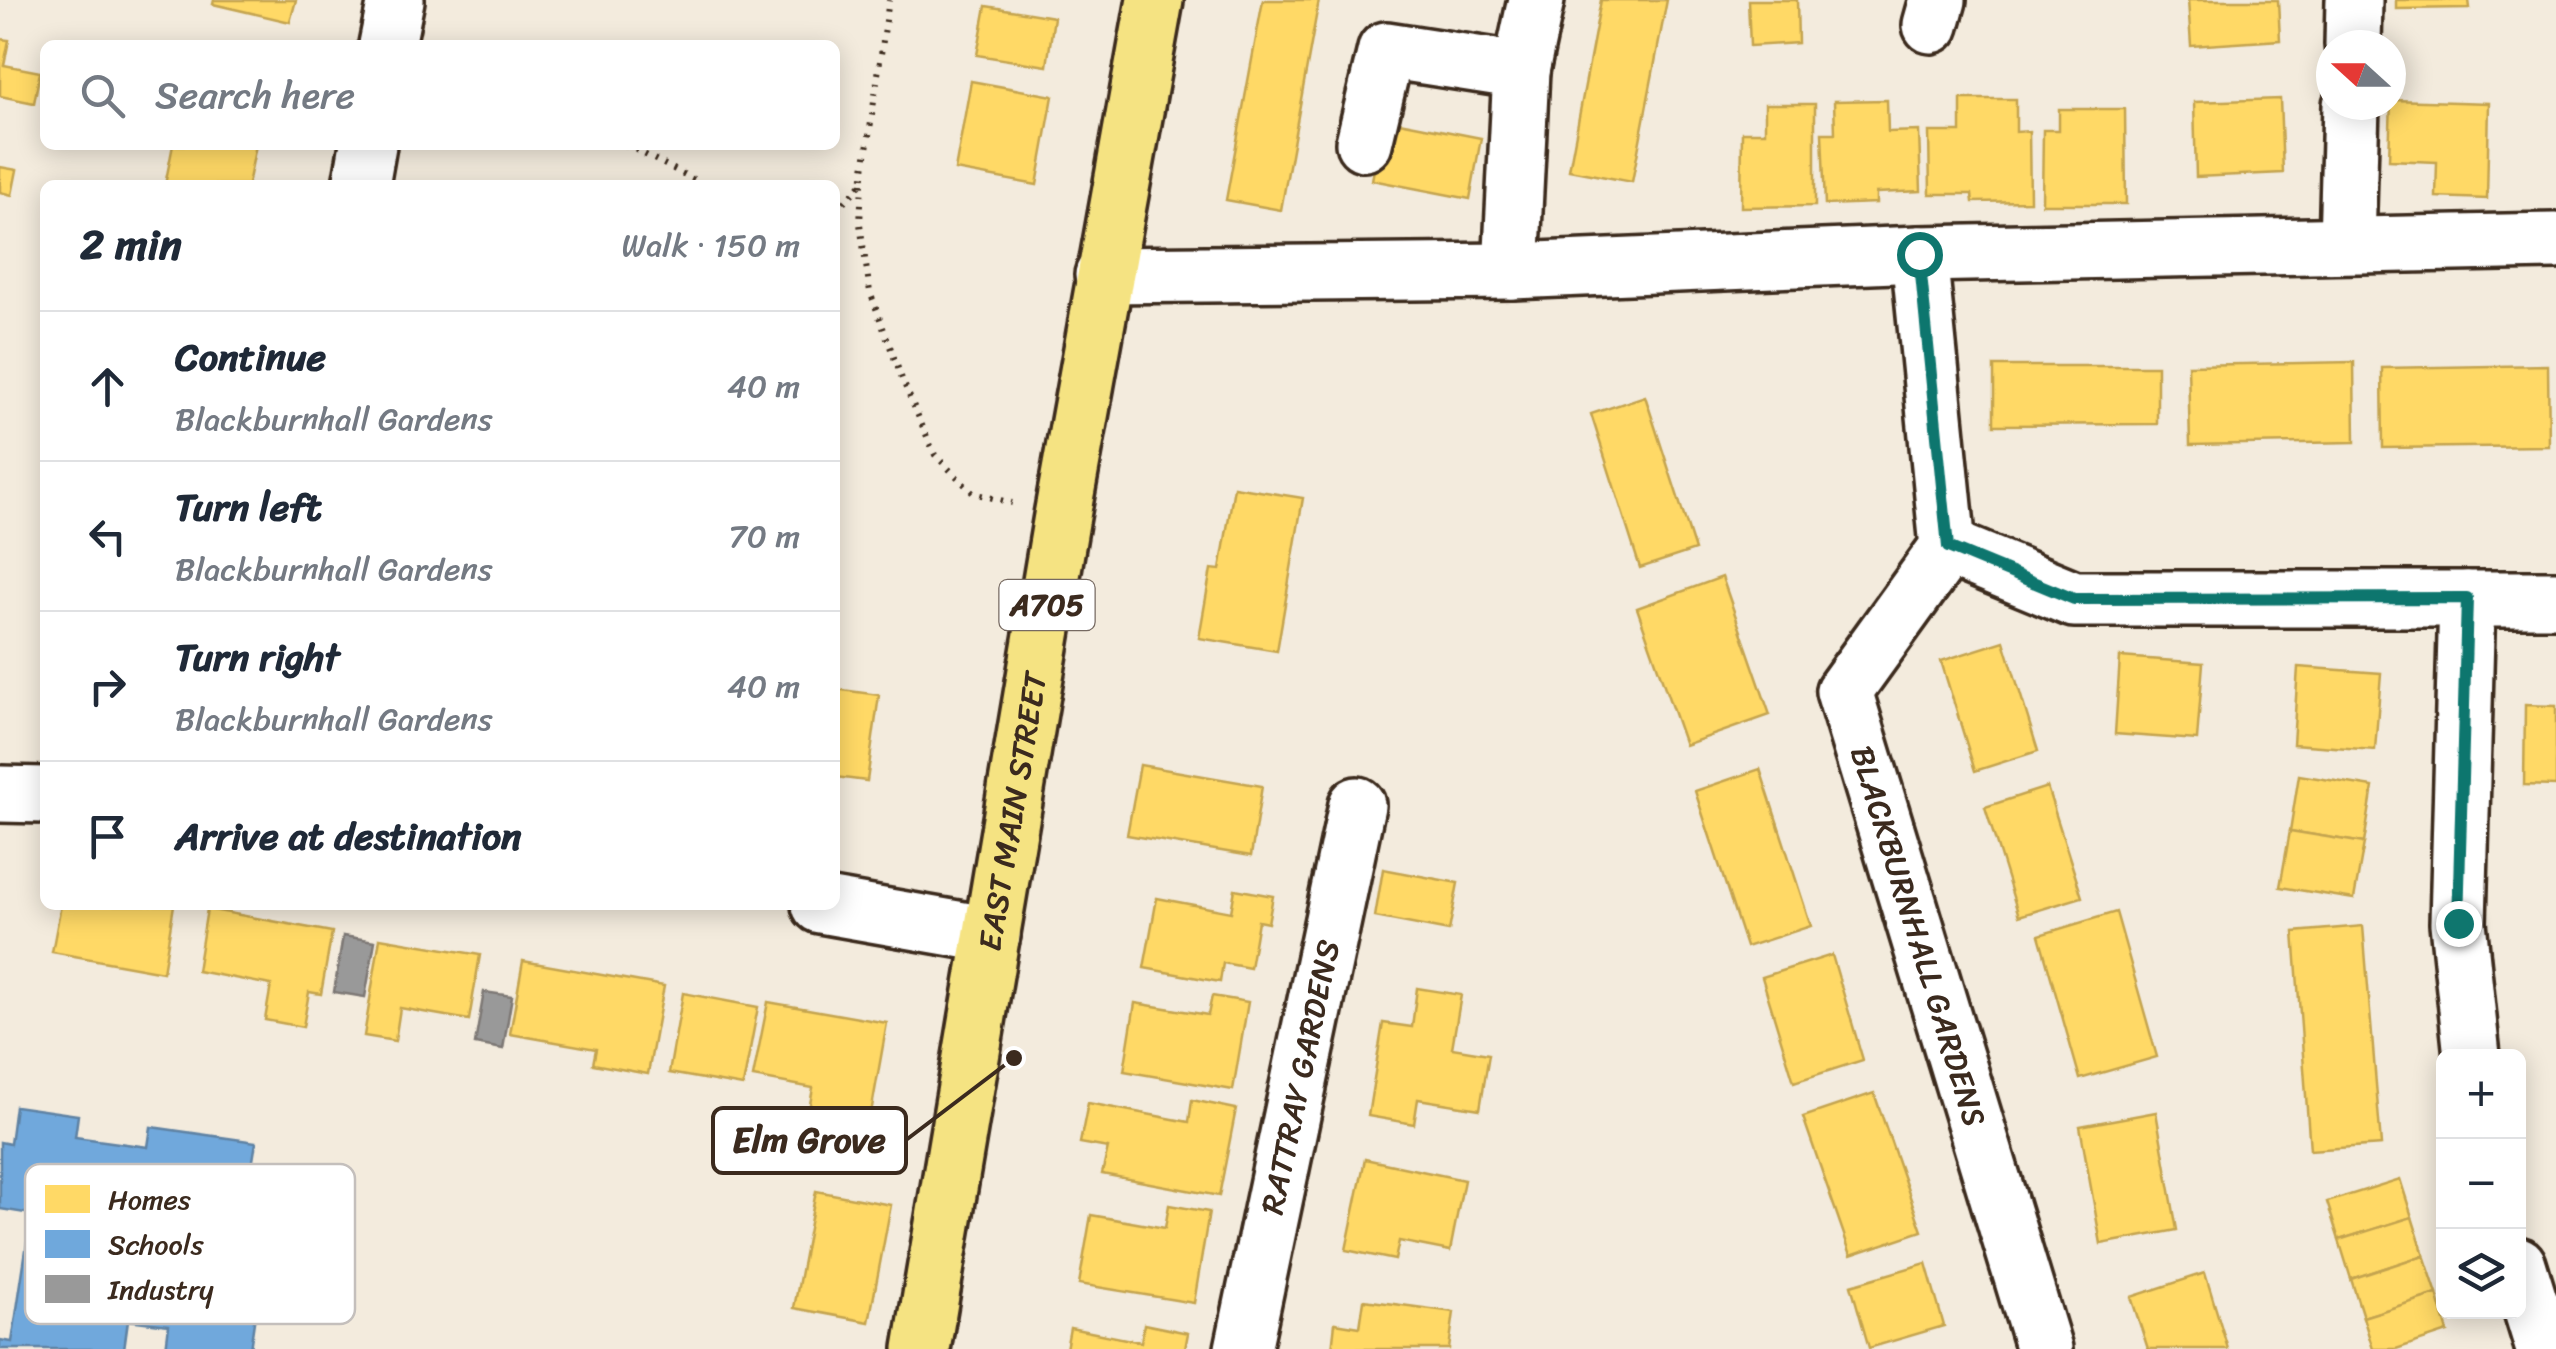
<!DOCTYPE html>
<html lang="en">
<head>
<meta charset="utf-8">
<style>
	body { margin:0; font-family:Sriracha,sans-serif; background:#f2f2f3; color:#1f2937 }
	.controls { position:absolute; right:30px; bottom:30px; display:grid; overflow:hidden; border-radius:15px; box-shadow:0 5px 25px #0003 }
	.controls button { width:90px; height:90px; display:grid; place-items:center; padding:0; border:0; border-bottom:2px solid #e0e1e3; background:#fff; color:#1f2937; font:50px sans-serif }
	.compass { position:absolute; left:2316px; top:30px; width:90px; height:90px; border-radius:50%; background:#fff; box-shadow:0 5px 25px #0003; rotate:291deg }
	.stop { position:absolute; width:30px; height:30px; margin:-22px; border:8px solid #0f766e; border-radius:50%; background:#fff }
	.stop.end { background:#0f766e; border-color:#fff; box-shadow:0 2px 10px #0008 }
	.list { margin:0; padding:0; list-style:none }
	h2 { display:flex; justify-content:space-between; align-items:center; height:130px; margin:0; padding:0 40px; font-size:42px }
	h2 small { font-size:32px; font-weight:400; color:#747a83 }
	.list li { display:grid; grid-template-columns:65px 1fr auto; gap:30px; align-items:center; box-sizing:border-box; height:150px; padding:0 40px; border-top:2px solid #e0e1e3 }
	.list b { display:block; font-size:38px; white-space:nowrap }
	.list p { margin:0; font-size:32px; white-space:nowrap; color:#747a83 }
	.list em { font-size:32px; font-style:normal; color:#747a83 }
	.icon { flex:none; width:55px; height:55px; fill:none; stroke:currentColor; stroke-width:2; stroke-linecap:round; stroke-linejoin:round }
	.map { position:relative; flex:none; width:2556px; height:1349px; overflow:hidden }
	.search { position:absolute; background:#fff; box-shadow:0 5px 25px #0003; left:40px; top:40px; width:800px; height:110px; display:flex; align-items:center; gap:25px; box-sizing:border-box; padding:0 35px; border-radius:15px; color:#747a83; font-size:38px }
	.panel { position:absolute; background:#fff; box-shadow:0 5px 25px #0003; left:40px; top:180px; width:800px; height:730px; border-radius:15px }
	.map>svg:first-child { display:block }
	.homes { fill:#ffd966; stroke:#c4a450; stroke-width:2.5 }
	.schools { fill:#6fa8dc; stroke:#5f82a3; stroke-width:2.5 }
	.industry { fill:#999; stroke:#7d7874; stroke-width:2.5 }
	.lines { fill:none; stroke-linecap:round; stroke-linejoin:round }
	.street-casing { stroke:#3b2a1e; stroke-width:62 }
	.secondary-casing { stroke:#3b2a1e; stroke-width:62 }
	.primary-casing { stroke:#3b2a1e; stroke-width:62 }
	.path { stroke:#3b2a1e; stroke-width:6; stroke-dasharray:2.5 8; stroke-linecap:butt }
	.street { stroke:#fff; stroke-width:55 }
	.secondary { stroke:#fff; stroke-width:55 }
	.primary { stroke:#f5e382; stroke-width:55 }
	.route { stroke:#0f766e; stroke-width:12 }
	.labels { text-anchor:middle; stroke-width:10; stroke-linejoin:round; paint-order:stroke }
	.shield { fill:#fff; stroke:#766a62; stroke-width:2.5 }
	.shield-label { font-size:30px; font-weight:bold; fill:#3b2a1e }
	.street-label { font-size:32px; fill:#3b2a1e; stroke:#fff }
	.key { fill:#fff; stroke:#c4bfbc; stroke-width:2.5 }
	.key-label { font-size:28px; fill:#3b2a1e }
	.leader { fill:none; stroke:#3b2a1e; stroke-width:4 }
	.callout-dot { fill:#3b2a1e; stroke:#fff; stroke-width:4 }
	.callout { fill:#fff; stroke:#3b2a1e; stroke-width:4 }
	.callout-label { font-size:35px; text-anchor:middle; font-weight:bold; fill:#3b2a1e }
</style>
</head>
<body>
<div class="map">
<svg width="2556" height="1349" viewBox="0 0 2556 1349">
	<rect width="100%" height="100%" fill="#f3ebdd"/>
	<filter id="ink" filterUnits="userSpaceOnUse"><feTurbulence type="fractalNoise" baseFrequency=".01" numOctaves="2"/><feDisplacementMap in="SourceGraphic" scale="20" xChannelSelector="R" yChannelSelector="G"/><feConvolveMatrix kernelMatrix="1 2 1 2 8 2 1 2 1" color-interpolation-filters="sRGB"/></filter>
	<g filter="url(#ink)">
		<g class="homes">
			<polygon points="214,0 296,0 290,22 213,4"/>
			<polygon points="1263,0 1319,0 1281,210 1226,200"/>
			<polygon points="1601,0 1667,0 1632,182 1569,170"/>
			<polygon points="1748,0 1797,0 1798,43 1750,46"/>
			<polygon points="2188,0 2278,0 2280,40 2191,46"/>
			<polygon points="2396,0 2469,0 2470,8 2396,9"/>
			<polygon points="986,6 1054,17 1047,66 977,55"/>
			<polygon points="0,39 9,40 4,65 40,72 34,103 0,96"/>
			<polygon points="971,81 1053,96 1037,185 955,170"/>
			<polygon points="1961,99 2016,99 2016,132 2029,131 2030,201 1973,202 1972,194 1930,194 1929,132 1961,132"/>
			<polygon points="2280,99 2283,173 2196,177 2194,102"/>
			<polygon points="1887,100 1888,132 1919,131 1921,191 1876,193 1876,203 1825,205 1822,133 1835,133 1834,101"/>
			<polygon points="2391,100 2489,103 2487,199 2436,197 2437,162 2389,160"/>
			<polygon points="1765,104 1815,104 1815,206 1741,207 1742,132 1765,132"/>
			<polygon points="2059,109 2125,109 2126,204 2042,204 2043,130 2059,130"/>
			<polygon points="1384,119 1481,138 1470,199 1372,180"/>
			<polygon points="173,145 256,145 248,185 165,185"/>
			<polygon points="0,167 17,170 12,195 0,192"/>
			<polygon points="2354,362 2355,442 2190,445 2188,365"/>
			<polygon points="2548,365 2549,446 2383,448 2382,368"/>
			<polygon points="1994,366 2157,366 2157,424 1994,425"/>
			<polygon points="1645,396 1695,550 1640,568 1591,414"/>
			<polygon points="1234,487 1303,498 1277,651 1199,638 1211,569 1220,570"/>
			<polygon points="1722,577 1770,715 1685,745 1637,608"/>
			<polygon points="2004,641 2038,751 1975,771 1941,661"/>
			<polygon points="2120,657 2203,663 2197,740 2115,734"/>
			<polygon points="2298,667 2381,673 2375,750 2293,744"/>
			<polygon points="835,689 879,695 867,781 835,777"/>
			<polygon points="2525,705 2556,706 2556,786 2524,785"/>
			<polygon points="1140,765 1262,786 1251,856 1127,835"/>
			<polygon points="1760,769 1811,926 1746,947 1695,791"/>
			<polygon points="2299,775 2373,787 2364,843 2290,831"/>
			<polygon points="2047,787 2082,897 2019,916 1985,807"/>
			<polygon points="2290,831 2364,843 2354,899 2280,887"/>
			<polygon points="1383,869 1458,883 1449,931 1375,917"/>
			<polygon points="1235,889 1273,896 1268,923 1258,921 1250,968 1223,963 1220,982 1144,968 1157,898 1231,912"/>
			<polygon points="61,905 174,905 163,972 52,952"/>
			<polygon points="207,909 332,932 321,994 309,992 303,1027 265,1020 271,985 197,971"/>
			<polygon points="2116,912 2157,1057 2080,1079 2039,935"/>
			<polygon points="2363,926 2381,1145 2310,1150 2294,932"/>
			<polygon points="380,938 480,955 469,1020 400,1008 395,1041 364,1036"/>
			<polygon points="1832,955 1863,1060 1794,1082 1762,977"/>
			<polygon points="523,961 664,986 648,1074 593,1064 596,1049 510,1034"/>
			<polygon points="1417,988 1461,995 1452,1048 1489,1054 1480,1109 1418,1099 1414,1124 1368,1116 1383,1023 1412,1027"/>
			<polygon points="683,993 758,1007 743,1086 669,1073"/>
			<polygon points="1212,996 1248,1002 1233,1090 1124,1071 1135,1003 1208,1015"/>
			<polygon points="768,1002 887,1023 863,1158 802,1147 813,1088 753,1077"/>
			<polygon points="1874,1093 1922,1231 1851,1255 1803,1117"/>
			<polygon points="1192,1100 1236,1109 1219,1196 1102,1174 1108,1148 1080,1143 1088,1103 1189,1122"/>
			<polygon points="2156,1112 2177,1230 2101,1244 2080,1126"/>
			<polygon points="1365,1159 1464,1180 1450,1251 1399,1241 1395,1260 1346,1250"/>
			<polygon points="2400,1179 2412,1217 2339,1240 2327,1202"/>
			<polygon points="816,1191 891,1205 869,1322 794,1308"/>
			<polygon points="1169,1205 1209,1212 1194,1303 1079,1284 1091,1215 1165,1228"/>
			<polygon points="2412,1217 2424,1255 2351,1279 2339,1240"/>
			<polygon points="2424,1255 2437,1294 2363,1317 2351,1279"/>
			<polygon points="1926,1263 1944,1326 1869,1348 1851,1285"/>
			<polygon points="2205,1273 2228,1349 2148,1349 2131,1297"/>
			<polygon points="2437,1294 2448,1332 2396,1349 2373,1349 2363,1317"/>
			<polygon points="1364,1300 1454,1312 1449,1349 1332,1349 1335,1323 1360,1327"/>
			<polygon points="1144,1324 1188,1333 1185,1349 1066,1349 1070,1328 1141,1342"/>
		</g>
		<polygon class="schools" points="15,1106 78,1115 75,1137 148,1147 151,1127 256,1142 246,1203 271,1207 250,1349 166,1349 169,1325 128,1320 124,1349 0,1349 0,1340 12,1342 27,1243 40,1246 44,1216 0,1209 0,1142 10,1144"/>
		<g class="industry">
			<polygon points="343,936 375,941 365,997 334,992"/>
			<polygon points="484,992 512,996 503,1049 475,1044"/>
		</g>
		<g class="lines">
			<defs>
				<g id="street">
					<polyline points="1931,25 1938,0"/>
					<polyline points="387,45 396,0"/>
					<polyline points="2353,45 2354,0"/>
					<polyline points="1364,143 1386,50 1521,71"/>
					<polyline points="361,185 368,145"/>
					<polyline points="2347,243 2351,105"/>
					<path id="s1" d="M1919 254 1948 547 1844 691 2044 1349"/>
					<polyline points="1511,271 1521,71 1536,0"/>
					<polyline points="1948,547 2074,599 2556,599"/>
					<polyline points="2467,599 2458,923 2472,1056"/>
					<polyline points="2518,1265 2544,1349"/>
					<path id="s2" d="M1243 1349 1357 805"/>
				</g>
				<g id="secondary">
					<polyline points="1103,275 1511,271 1919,254 2556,241"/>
					<polyline points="0,794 45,795"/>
					<polyline points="820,905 992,935"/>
				</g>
				<g id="primary">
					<path id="s3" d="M922 1349 1062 516 1155 0"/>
				</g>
			</defs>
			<use href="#street" class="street-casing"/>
			<use href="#secondary" class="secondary-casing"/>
			<use href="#primary" class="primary-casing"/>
			<g class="path">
				<polyline points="626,145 705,185"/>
				<polyline points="862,183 860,224 870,292 902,379 935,455 973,493 1012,503"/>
				<polyline points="835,206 842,205 862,183 889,0"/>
			</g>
			<use href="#street" class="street"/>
			<use href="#secondary" class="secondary"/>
			<use href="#primary" class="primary"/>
		</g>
	</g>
	<g class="lines" filter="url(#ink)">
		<polyline class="route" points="1919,254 1948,547 2074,599 2467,598 2458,923"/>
	</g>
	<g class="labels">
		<rect class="shield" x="999.5" y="580" width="95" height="50" rx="8"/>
		<g class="shield-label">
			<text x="1047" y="615">A705</text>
		</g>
		<g class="street-label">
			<text dy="11" stroke="none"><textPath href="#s3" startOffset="545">EAST MAIN STREET</textPath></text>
			<text dy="11" stroke="none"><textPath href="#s1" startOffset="728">BLACKBURNHALL GARDENS</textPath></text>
			<text dy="11" stroke="none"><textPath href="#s2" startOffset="278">RATTRAY GARDENS</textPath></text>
		</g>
	</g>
	<rect x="25" y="1164" width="330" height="160" rx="15" class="key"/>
	<rect x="45" y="1185" width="45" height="28" fill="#ffd966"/>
	<rect x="45" y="1230" width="45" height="28" fill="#6fa8dc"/>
	<rect x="45" y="1275" width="45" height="28" fill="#999"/>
	<g class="key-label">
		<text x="108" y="1209">Homes</text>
		<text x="108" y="1254">Schools</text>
		<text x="108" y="1299">Industry</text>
	</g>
	<path class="leader" d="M1014 1058L906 1140"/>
	<circle class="callout-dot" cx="1014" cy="1058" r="10"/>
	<rect class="callout" x="713" y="1108" width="193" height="65" rx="10"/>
	<g class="callout-label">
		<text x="809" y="1152">Elm Grove</text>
	</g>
</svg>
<div class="controls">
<button>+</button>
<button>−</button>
<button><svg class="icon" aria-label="layers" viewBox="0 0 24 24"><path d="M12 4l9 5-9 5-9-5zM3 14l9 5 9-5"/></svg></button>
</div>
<svg class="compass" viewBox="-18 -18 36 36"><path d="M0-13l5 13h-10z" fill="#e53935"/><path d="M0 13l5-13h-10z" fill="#747a83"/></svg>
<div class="stop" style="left:1919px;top:254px"></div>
<div class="stop end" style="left:2458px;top:923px"></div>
<div class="search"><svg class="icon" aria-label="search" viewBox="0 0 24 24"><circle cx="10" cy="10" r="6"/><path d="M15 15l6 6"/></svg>Search here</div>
<section class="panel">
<h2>2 min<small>Walk · 150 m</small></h2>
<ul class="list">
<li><svg class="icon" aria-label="ahead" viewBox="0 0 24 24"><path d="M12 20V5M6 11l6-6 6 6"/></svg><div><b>Continue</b><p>Blackburnhall Gardens</p></div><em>40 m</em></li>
<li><svg class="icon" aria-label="left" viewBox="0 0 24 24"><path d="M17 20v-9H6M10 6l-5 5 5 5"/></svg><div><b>Turn left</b><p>Blackburnhall Gardens</p></div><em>70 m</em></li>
<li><svg class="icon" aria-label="right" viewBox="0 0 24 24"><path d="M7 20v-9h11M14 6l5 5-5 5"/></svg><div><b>Turn right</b><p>Blackburnhall Gardens</p></div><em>40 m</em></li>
<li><svg class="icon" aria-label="arrive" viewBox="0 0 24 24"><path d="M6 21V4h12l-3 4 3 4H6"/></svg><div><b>Arrive at destination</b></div></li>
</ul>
</section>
</div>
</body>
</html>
